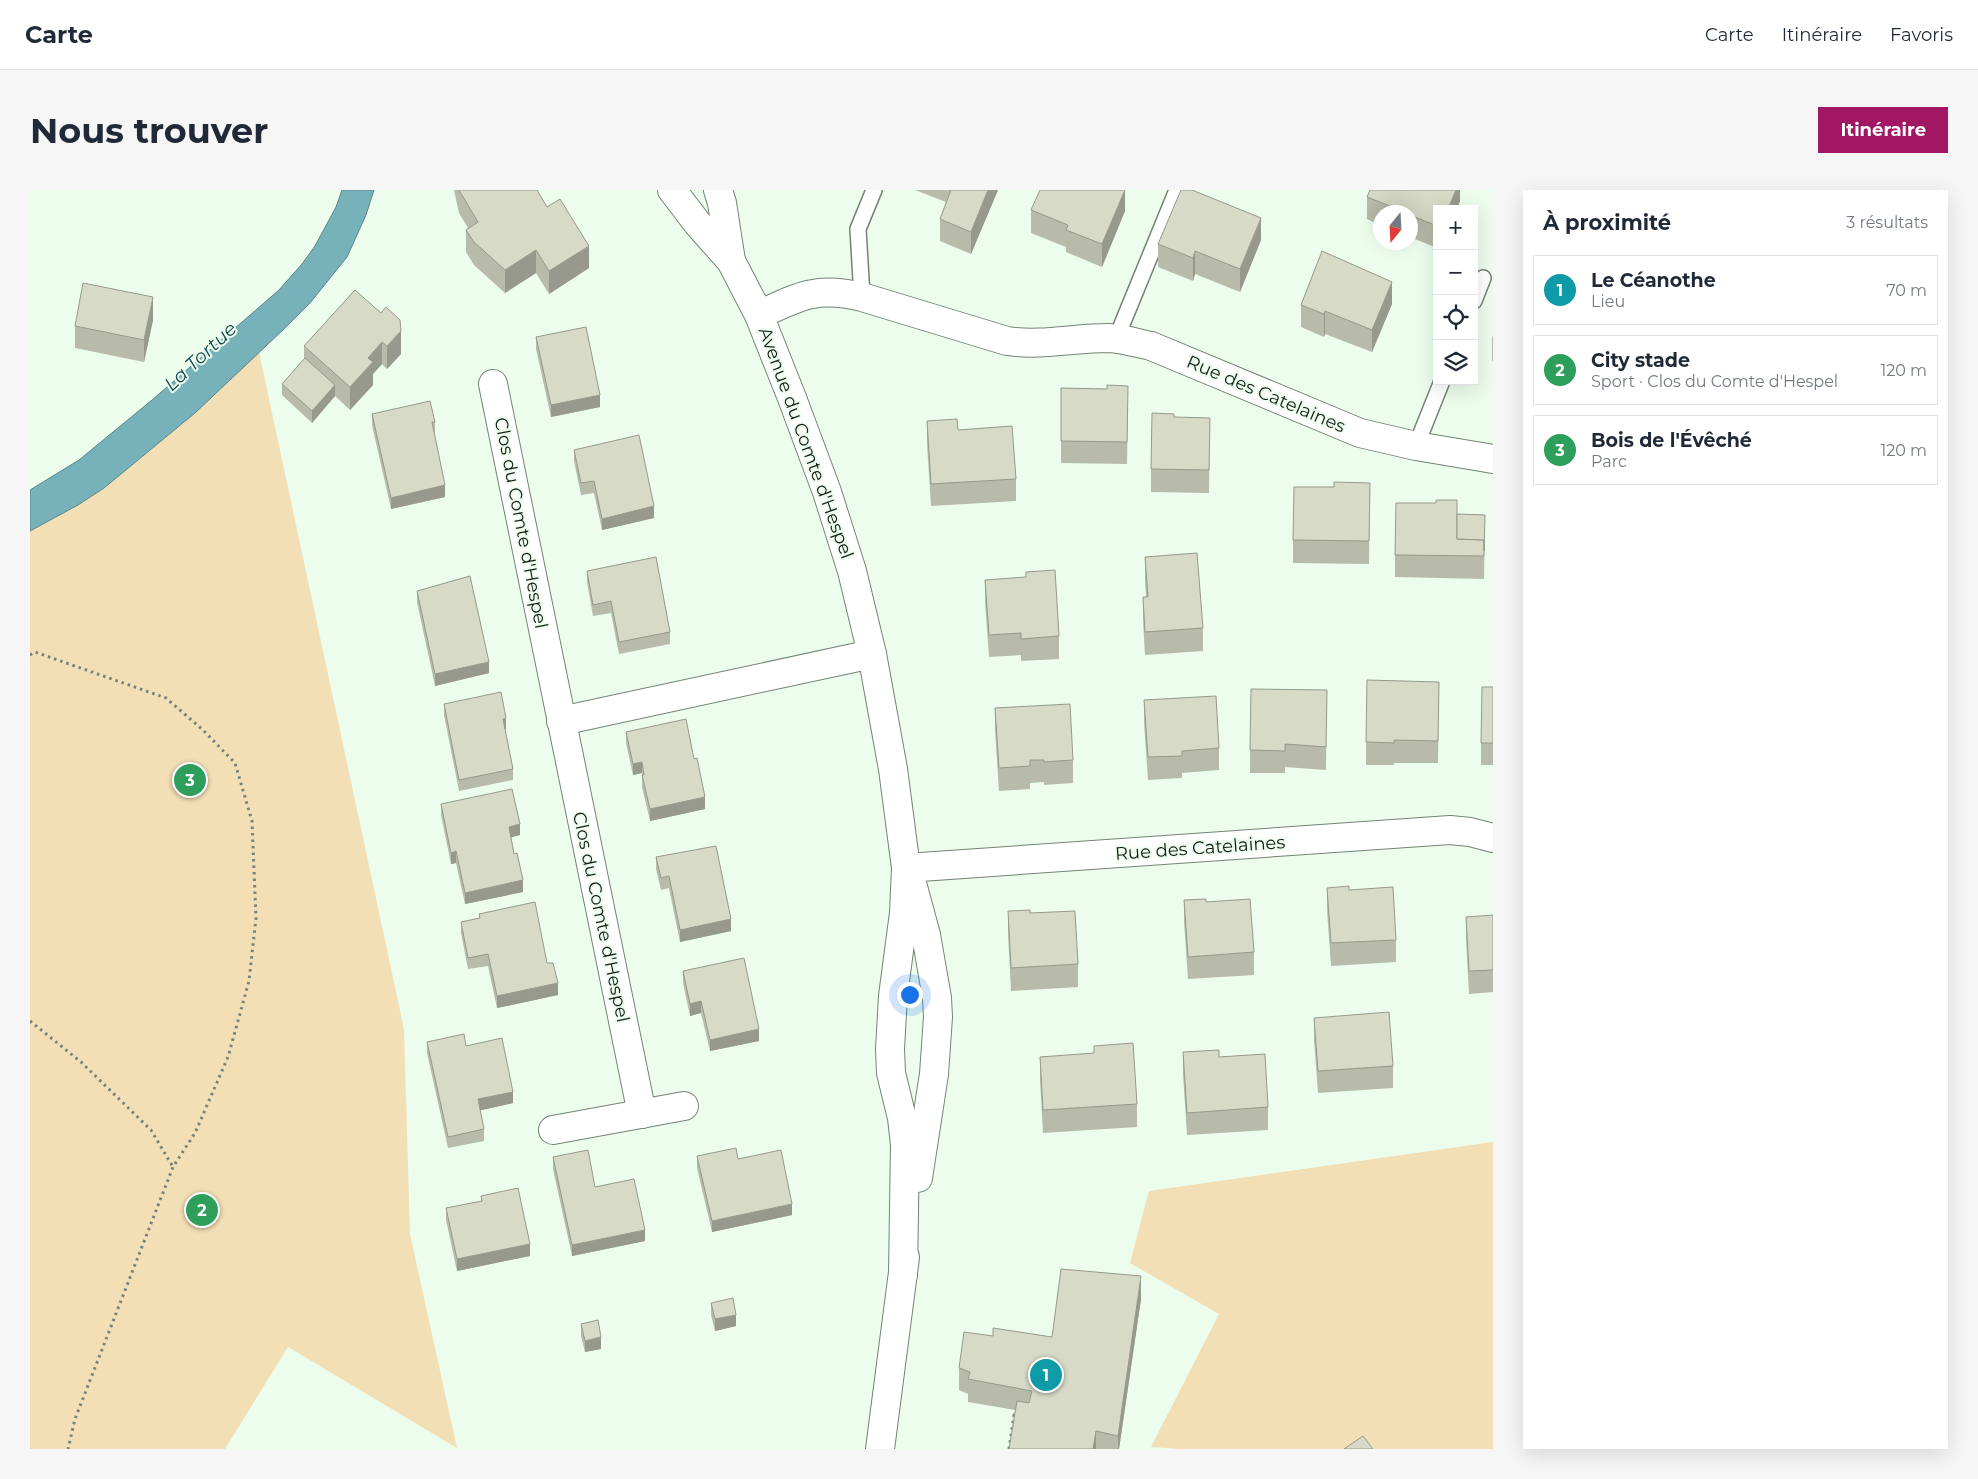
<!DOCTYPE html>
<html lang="fr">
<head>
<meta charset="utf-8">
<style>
	body { margin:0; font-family:Montserrat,sans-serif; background:#f6f6f7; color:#1f2937 }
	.controls { position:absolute; right:15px; top:15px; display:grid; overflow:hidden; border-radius:0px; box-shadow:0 5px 20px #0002 }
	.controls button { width:45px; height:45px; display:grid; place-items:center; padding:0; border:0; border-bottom:1px solid #e0e1e3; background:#fff; color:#1f2937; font:25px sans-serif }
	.compass { position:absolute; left:1343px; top:15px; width:45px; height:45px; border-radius:50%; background:#fff; box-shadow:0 5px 20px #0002; rotate:198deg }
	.you { position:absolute; left:879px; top:804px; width:18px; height:18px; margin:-12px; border:4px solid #fff; border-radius:50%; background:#1a73e8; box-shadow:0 0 0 8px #1a73e833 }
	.badge { display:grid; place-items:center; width:32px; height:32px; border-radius:50%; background:#a11763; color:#fff; font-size:16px; font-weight:700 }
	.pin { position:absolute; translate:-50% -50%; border:2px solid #fff; box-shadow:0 1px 5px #0006 }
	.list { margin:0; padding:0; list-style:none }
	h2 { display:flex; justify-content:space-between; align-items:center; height:65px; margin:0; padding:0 20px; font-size:21px }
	h2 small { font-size:16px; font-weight:400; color:#747a83 }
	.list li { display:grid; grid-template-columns:32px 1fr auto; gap:15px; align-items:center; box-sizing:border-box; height:70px; margin:0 10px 10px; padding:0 10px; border:1px solid #e0e1e3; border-radius:0px }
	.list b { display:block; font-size:19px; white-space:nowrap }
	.list p { margin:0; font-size:16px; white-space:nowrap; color:#747a83 }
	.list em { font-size:16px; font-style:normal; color:#747a83 }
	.icon { flex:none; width:28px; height:28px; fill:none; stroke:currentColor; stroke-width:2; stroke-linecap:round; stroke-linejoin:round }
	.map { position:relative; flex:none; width:1463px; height:1259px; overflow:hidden; border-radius:0px }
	header { display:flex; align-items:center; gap:30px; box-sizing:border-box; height:70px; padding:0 25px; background:#fff; border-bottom:1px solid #e0e1e3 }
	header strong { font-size:24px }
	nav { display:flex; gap:28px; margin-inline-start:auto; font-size:18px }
	.intro { display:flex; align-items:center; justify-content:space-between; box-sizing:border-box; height:120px; padding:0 30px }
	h1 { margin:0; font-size:35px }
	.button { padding:12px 22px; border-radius:0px; background:#a11763; color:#fff; font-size:18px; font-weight:700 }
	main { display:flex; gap:30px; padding:0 30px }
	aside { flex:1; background:#fff; border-radius:0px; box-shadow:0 5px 20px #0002 }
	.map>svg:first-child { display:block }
	.green { fill:#f3dfb5 }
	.water { fill:#77b2bb; stroke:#5a858a }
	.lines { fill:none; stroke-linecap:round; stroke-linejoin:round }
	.lane-casing { stroke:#748375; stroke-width:18 }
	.street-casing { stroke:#748375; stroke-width:30 }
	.secondary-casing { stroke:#748375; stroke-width:30 }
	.path { stroke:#788379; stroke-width:3; stroke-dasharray:2.5 4; stroke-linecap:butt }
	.lane { stroke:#fff; stroke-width:15 }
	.street { stroke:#fff; stroke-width:28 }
	.secondary { stroke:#fff; stroke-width:28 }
	.wall { fill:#b8bbaa }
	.shaded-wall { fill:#96998b }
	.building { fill:#d6dac6; stroke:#96998b }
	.labels { text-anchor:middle; stroke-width:4; stroke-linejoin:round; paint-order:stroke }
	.street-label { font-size:18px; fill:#151b16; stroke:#ecfded }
	.water-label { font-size:19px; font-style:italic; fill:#154a51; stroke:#ecfded }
</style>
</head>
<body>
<header>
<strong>Carte</strong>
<nav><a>Carte</a><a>Itinéraire</a><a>Favoris</a></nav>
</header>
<div class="intro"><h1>Nous trouver</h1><a class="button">Itinéraire</a></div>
<main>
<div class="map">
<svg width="1463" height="1259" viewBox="0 0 1463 1259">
	<rect width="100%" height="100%" fill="#ecfded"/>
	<g class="green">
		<polygon points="229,162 374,839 380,1044 427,1258 258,1157 195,1259 0,1259 0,341 48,315 74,298 165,223"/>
		<polygon points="1463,952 1463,1259 1151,1259 1121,1257 1189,1124 1100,1073 1119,1001"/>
	</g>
	<polygon class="water" points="312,0 344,0 336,25 317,67 280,113 254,139 165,223 74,298 48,315 0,341 0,300 49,270 122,210 249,100 272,74 285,56 306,17"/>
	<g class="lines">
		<defs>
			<g id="lane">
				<polyline points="832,107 828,39 844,0"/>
				<polyline points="1444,111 1453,88"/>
				<polyline points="1086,149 1147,0"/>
				<polyline points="1386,256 1412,191"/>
			</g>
			<g id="street">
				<path d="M729 125C769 106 787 96 832 107L977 151C1011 156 1044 148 1079 148 1094 149 1107 153 1121 156L1330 243 1386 256 1463 269"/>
				<polyline points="463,194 612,924"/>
				<polyline points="531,531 842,464"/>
				<polyline points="876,678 1420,640 1440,642 1463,648"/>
				<polyline points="523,940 654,916"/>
			</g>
			<g id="secondary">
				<polyline points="642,0 668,34 701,71 729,125 762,208 797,302 822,381 842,464 863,579 876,678 874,723 863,806 860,859 861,883 872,928 875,955 873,1085"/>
				<polyline points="688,0 692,13 701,71"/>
				<polyline points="883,697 896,745 907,808 908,827 904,884 888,988"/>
				<polyline points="850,1259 875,1067"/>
			</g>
		</defs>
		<use href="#lane" class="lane-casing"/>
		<use href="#street" class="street-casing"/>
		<use href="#secondary" class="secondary-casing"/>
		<g class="path">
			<polyline points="0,465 5,462 136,508 173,540 205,573 222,631 226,728 219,791 198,867 165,943 143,977 45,1229 38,1259"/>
			<polyline points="0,831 51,872 121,940 143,977"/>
			<polyline points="979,1259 984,1225 988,1226"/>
		</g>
		<use href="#lane" class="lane"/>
		<use href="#street" class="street"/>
		<use href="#secondary" class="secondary"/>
	</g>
	<g class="wall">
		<polygon points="424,0 507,0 517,17 559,78 519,104 506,83 475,103 444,75 436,62 436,40 438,38 429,23"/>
		<polygon points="885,0 968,0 941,64 910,51 910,29 916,12"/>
		<polygon points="1095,0 1095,21 1072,77 1036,62 1036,57 1001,43 1001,20"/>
		<polygon points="1430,0 1430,11 1427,19 1407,19 1407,58 1380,47 1380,22 1350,22 1350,35 1337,29 1337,7"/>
		<polygon points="1231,50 1210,102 1165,84 1163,91 1128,77 1128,54"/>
		<polygon points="325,100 371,164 357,179 352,174 343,184 343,195 320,220 305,206 282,233 252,205 252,194 274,169 274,156"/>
		<polygon points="1362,114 1342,162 1295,144 1294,147 1271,137 1271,115"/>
		<polygon points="123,130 114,172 45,158 45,136"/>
		<polygon points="1463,145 1463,171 1462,171 1462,148"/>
		<polygon points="506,147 570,217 521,227 506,159"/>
		<polygon points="1031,198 1077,199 1098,218 1097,274 1031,273"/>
		<polygon points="342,224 405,232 405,243 404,243 415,307 361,319 342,235"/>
		<polygon points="1180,228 1179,303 1121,302 1121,279"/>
		<polygon points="897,231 928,240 986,289 986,311 901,316 897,254"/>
		<polygon points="544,260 624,328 572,340 564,303 551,305 544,271"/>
		<polygon points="1340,293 1339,374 1263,373 1263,350 1304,297"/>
		<polygon points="1427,324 1455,325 1454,389 1365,387 1365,365"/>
		<polygon points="1115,367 1173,438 1173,461 1115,465 1113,430 1113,407 1116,407 1115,389"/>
		<polygon points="557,381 640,442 640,454 589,464 581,423 563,426 557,392"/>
		<polygon points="955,390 1029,446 1029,469 991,471 991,465 959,467 955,412"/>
		<polygon points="387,401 459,483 405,496 387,412"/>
		<polygon points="1409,492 1408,573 1364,573 1364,575 1336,575 1336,552"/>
		<polygon points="1463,497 1463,575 1451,575 1451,553"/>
		<polygon points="1297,500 1296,580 1255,577 1255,583 1220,583 1220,560"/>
		<polygon points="1114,510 1189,558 1189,580 1152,583 1152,588 1118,590 1114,533"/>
		<polygon points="414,514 476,539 475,540 483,579 483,590 429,601 414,525"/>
		<polygon points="965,518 1043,570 1043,593 1014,595 1014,592 1000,593 1000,599 969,601 965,540"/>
		<polygon points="596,542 675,619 620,631 612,597 612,583 603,585 596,553"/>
		<polygon points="411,614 490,645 481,647 493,702 435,714 426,673 421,674 411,625"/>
		<polygon points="626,667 701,741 650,752 639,698 631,700 626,679"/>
		<polygon points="1297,698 1319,700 1366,750 1366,772 1301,776 1297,720"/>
		<polygon points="1154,710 1224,762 1224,785 1158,789 1154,732"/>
		<polygon points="978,721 1000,723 1048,774 1048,797 981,801 978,743"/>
		<polygon points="449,724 517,773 528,805 467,818 458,776 438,779 431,743 431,732 449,728"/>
		<polygon points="1463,725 1463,802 1439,804 1436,749 1436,727"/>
		<polygon points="653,781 729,851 680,861 671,823 660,826 653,793"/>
		<polygon points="1284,828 1363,876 1363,898 1288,903 1284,850"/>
		<polygon points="397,852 436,856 483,913 450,920 454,939 454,951 418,958 397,863"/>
		<polygon points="1153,862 1189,867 1238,917 1238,940 1157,945 1153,885"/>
		<polygon points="1010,867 1107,914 1107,937 1013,943 1010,890"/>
		<polygon points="667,966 708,969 762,1025 682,1042 667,978"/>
		<polygon points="523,967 565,997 615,1051 542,1066 523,979"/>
		<polygon points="451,1006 500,1066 427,1081 416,1030 416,1018 451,1011"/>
		<polygon points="1111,1109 1089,1259 979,1259 985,1220 938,1212 938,1204 929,1200 929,1178 963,1146 1022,1147"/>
		<polygon points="681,1113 706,1136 685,1141 681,1125"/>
		<polygon points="551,1134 571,1159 555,1162 551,1146"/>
	</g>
	<g class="shaded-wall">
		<polygon points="958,0 968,0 941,64 941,42"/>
		<polygon points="1095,0 1095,21 1072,77 1072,54"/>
		<polygon points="1426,0 1430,0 1430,11 1427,19 1418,19"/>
		<polygon points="1231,28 1231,50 1210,102 1210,79"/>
		<polygon points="559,56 559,78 519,104 519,81"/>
		<polygon points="506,60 506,83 475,103 475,80"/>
		<polygon points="1165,61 1165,84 1163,91 1163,68"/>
		<polygon points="1362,92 1362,114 1342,162 1342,140"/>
		<polygon points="123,107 123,130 114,172 114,150"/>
		<polygon points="1295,121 1295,144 1294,147 1294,124"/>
		<polygon points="371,141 371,164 357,179 357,156"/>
		<polygon points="352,152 352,174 343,184 343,195 320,220 320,197 338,168"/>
		<polygon points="305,195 305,206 282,233 282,221"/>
		<polygon points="570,205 570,217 521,227 521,215"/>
		<polygon points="415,295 415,307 361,319 361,308"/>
		<polygon points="624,316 624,328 572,340 572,329"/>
		<polygon points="459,472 459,483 405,496 405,484"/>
		<polygon points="476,528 476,539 473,540 473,529"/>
		<polygon points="612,572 612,583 603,585 603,574"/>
		<polygon points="675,607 675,619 620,631 620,619"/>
		<polygon points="490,634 490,645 479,648 479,637"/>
		<polygon points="426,661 426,673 421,674 421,663"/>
		<polygon points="493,690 493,702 435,714 435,703"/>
		<polygon points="701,729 701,741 650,752 650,740"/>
		<polygon points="528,793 528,805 467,818 467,806"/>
		<polygon points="671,811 671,823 660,826 660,814"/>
		<polygon points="729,839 729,851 680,861 680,850"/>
		<polygon points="483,902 483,913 448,921 448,909"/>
		<polygon points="762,1014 762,1025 682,1042 682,1031"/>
		<polygon points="615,1040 615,1051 542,1066 542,1055"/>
		<polygon points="500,1054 500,1066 427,1081 427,1069"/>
		<polygon points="1111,1086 1111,1109 1089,1259 1088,1259 1088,1246"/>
		<polygon points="706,1125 706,1136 685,1141 685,1129"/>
		<polygon points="571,1147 571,1159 555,1162 555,1151"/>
		<polygon points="1066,1241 1066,1259 1063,1259"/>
	</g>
	<g class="building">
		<polygon points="429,0 507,0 517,17 530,9 559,56 519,81 506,60 475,80 444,52 436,40 448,32"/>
		<polygon points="921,0 958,0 941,42 910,29"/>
		<polygon points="1010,0 1095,0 1072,54 1036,40 1038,35 1001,20"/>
		<polygon points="1151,0 1162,0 1231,28 1210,79 1165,61 1163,68 1128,54"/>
		<polygon points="1340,0 1426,0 1418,19 1407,19 1407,36 1380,25 1380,22 1375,22 1337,7"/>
		<polygon points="1292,61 1362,92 1342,140 1295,121 1294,124 1271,115"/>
		<polygon points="53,93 123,107 114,150 45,136"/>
		<polygon points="325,100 351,123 356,117 370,130 371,141 357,156 352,152 338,168 343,172 320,197 274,156"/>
		<polygon points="556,137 570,205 521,215 506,147"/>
		<polygon points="275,168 305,195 282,221 252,194"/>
		<polygon points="1077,195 1098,196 1097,252 1031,251 1031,198 1077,199"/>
		<polygon points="400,211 405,232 402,232 415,295 361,308 342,224"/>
		<polygon points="1122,223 1144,224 1144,227 1180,228 1179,280 1121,279"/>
		<polygon points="927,229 928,240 982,236 986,289 901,294 897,231"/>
		<polygon points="609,245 624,316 572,329 564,291 551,293 544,260"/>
		<polygon points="1304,292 1340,293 1339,351 1263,350 1264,297 1304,297"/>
		<polygon points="1406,310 1427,310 1427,349 1454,350 1454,366 1365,365 1366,313 1406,313"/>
		<polygon points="1427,324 1455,325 1454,361 1454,350 1427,349"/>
		<polygon points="1167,363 1173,438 1115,442 1113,407 1118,407 1115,367"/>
		<polygon points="626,367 640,442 589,452 581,411 563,415 557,381"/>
		<polygon points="1025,380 1029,446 991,449 991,443 959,445 955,390 996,387 996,382"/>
		<polygon points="440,386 459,472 405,484 387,401"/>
		<polygon points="1337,490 1409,492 1408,551 1364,550 1364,553 1336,552"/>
		<polygon points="1452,497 1463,497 1463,553 1451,553"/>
		<polygon points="1221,499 1297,500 1296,557 1255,554 1255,561 1220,560"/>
		<polygon points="471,502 476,528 473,529 483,579 429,590 414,514"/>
		<polygon points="1186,506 1189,558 1152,561 1152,566 1118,567 1114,510"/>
		<polygon points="1040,514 1043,570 1014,572 1014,570 1000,570 1000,576 969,578 965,518"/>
		<polygon points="656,529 664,569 667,568 675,607 620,619 612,585 614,585 612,572 603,574 596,542"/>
		<polygon points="482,599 490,634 479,637 484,664 487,663 493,690 435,703 426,661 421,663 411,614"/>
		<polygon points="686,656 701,729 650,740 639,686 631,688 626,667"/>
		<polygon points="1319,696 1319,700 1363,697 1366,750 1301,753 1297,698"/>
		<polygon points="1176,709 1176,712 1220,709 1224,762 1158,767 1154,710"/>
		<polygon points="505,712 517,773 523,773 528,793 467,806 458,764 438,768 431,732 450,728 449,724"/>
		<polygon points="1000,720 1000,723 1045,721 1048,774 981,778 978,721"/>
		<polygon points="1463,725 1463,780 1439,781 1436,727"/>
		<polygon points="714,768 729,839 680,850 671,811 660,814 653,781"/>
		<polygon points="1359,822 1363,876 1288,881 1284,828"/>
		<polygon points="434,844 436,856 472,848 483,902 448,909 454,939 418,947 397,852"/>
		<polygon points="1103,853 1107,914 1013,920 1010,867 1064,863 1064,856"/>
		<polygon points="1189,860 1189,867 1235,864 1238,917 1157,923 1153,862"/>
		<polygon points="706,958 708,969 751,960 762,1014 682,1031 667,966"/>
		<polygon points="558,960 565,997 604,989 615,1040 542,1055 523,967"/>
		<polygon points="488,998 500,1054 427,1069 416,1018 452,1011 451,1006"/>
		<polygon points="1031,1079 1111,1086 1088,1246 1066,1241 1063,1259 979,1259 987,1211 999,1213 1002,1201 938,1189 940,1182 929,1178 934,1142 963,1146 963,1138 1022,1147"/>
		<polygon points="703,1108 706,1125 685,1129 681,1113"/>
		<polygon points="568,1130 571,1147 555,1151 551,1134"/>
		<polygon points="1333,1246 1343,1259 1314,1259"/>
	</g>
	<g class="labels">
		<g class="street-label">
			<text transform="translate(1236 204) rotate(23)" y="6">Rue des Catelaines</text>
			<text transform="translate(776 253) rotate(70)" y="6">Avenue du Comte d'Hespel</text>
			<text transform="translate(491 333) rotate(79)" y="6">Clos du Comte d'Hespel</text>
			<text transform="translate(1170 658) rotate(-4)" y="6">Rue des Catelaines</text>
			<text transform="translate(571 727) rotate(78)" y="6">Clos du Comte d'Hespel</text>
		</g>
		<g class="water-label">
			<text transform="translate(170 166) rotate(-43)" y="7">La Tortue</text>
		</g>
	</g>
</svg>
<div class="controls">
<button>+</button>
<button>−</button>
<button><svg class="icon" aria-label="locate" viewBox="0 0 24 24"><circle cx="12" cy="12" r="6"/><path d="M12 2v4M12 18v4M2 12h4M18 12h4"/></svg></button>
<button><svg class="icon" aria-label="layers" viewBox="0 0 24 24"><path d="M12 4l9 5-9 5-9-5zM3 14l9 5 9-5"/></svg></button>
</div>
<svg class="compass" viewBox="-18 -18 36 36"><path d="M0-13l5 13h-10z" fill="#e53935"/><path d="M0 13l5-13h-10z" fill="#747a83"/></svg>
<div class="you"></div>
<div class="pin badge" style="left:1016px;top:1185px;background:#0f9aa8">1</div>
<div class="pin badge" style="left:172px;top:1020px;background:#2e9e5b">2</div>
<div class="pin badge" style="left:160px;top:590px;background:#2e9e5b">3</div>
</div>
<aside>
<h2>À proximité<small>3 résultats</small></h2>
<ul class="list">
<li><span class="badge" style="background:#0f9aa8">1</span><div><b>Le Céanothe</b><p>Lieu</p></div><em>70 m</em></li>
<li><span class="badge" style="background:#2e9e5b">2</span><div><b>City stade</b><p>Sport · Clos du Comte d'Hespel</p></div><em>120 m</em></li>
<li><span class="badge" style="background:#2e9e5b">3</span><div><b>Bois de l'Évêché</b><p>Parc</p></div><em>120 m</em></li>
</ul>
</aside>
</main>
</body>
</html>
